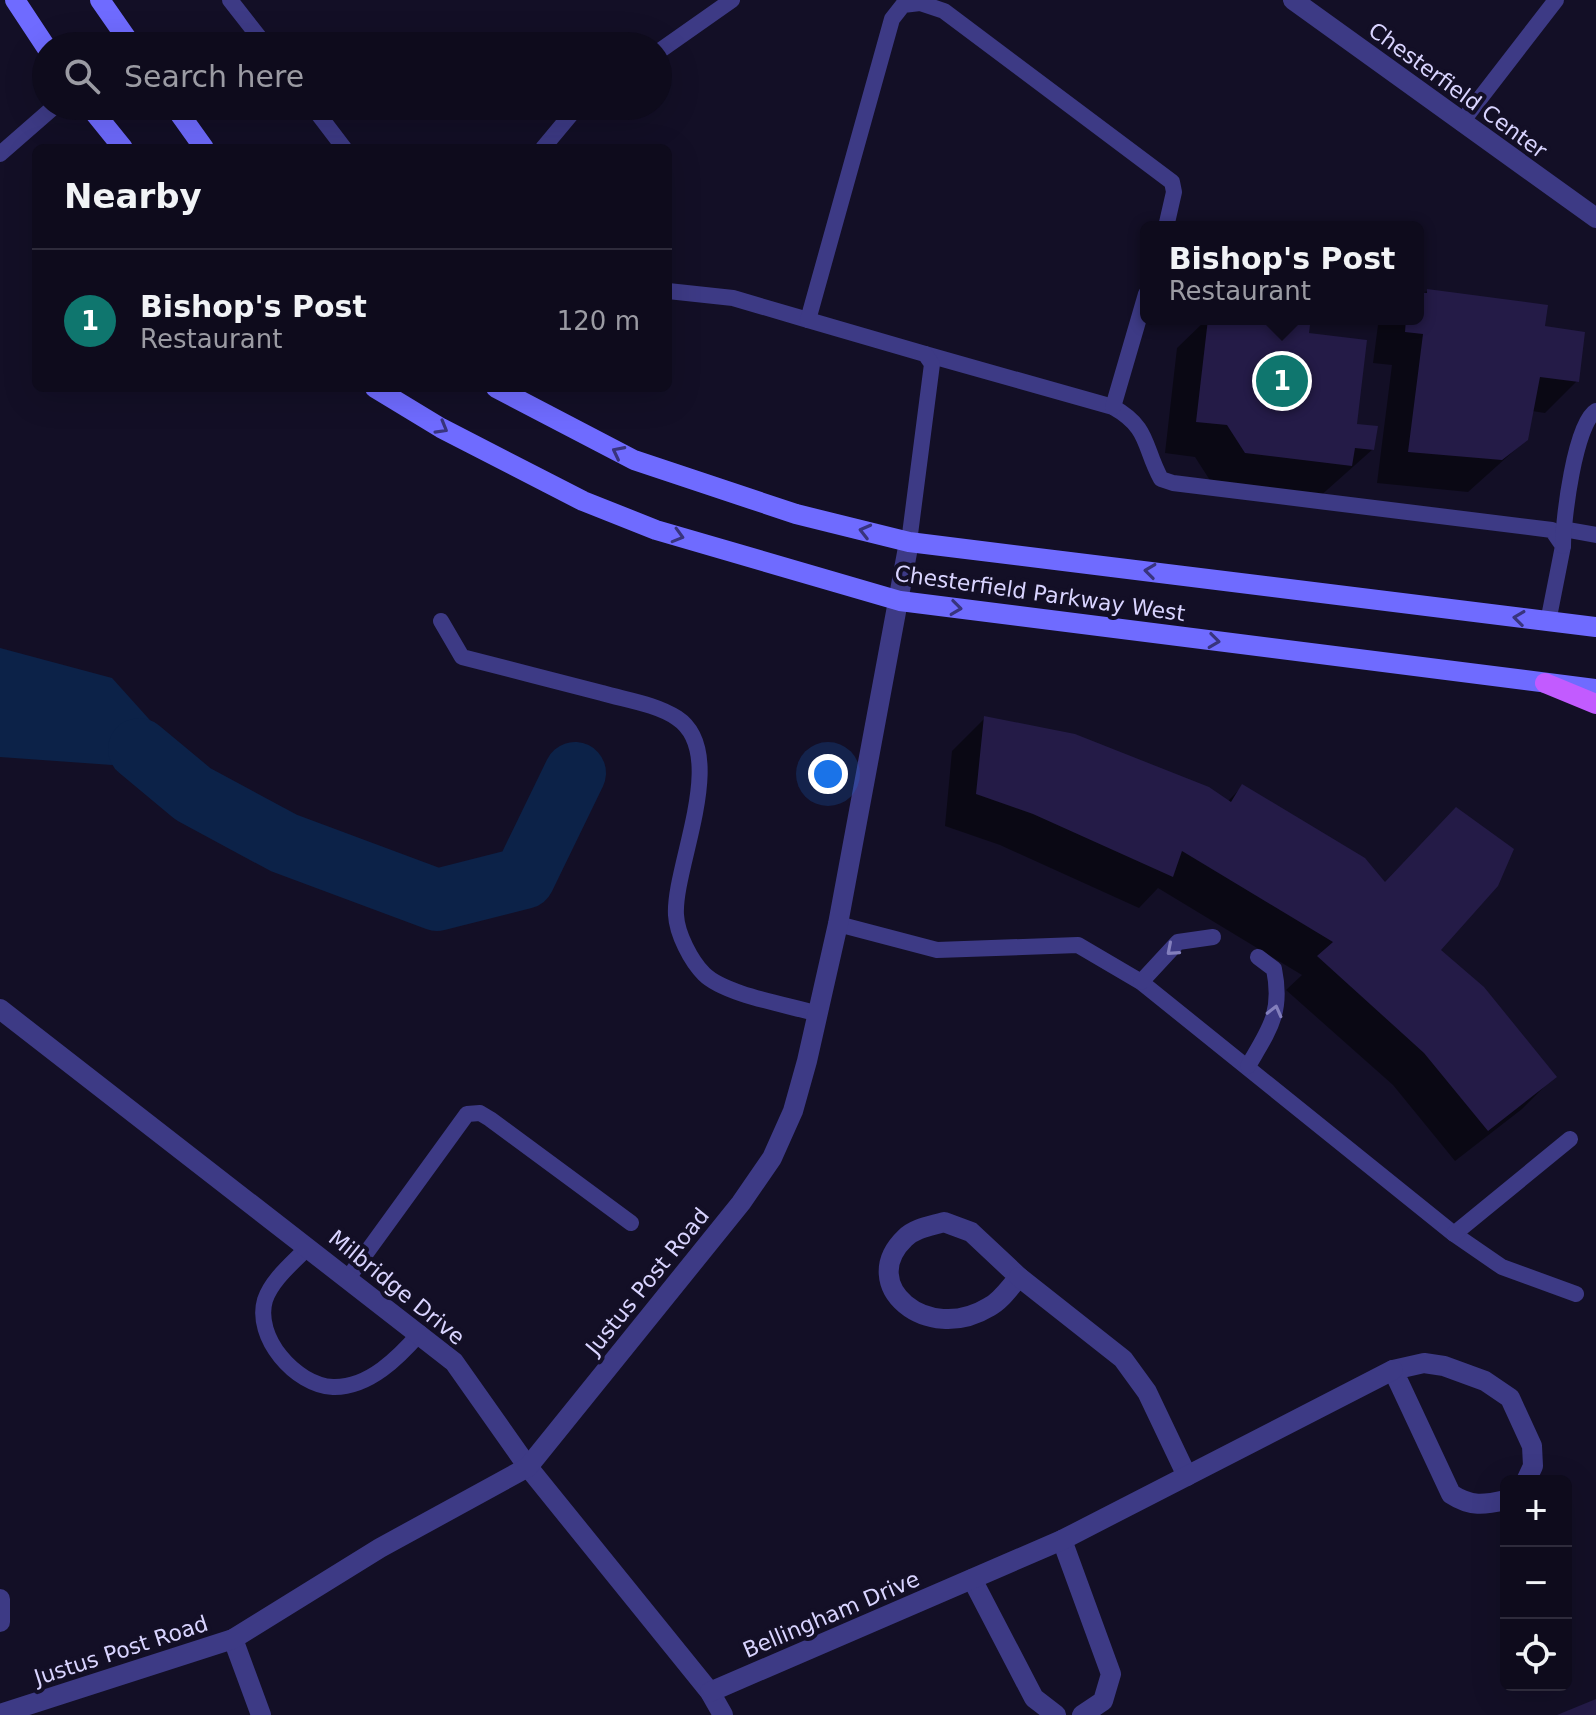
<!DOCTYPE html>
<html lang="en">
<head>
<meta charset="utf-8">
<style>
	body { margin:0; font-family:"DejaVu Sans",sans-serif; background:#1c1929; color:#f1f3f6 }
	.controls { position:absolute; right:24px; bottom:24px; display:grid; overflow:hidden; border-radius:12px; box-shadow:0 8px 32px #0002 }
	.controls button { width:72px; height:72px; display:grid; place-items:center; padding:0; border:0; border-bottom:2px solid #2e2b3b; background:#0e0b1c; color:#f1f3f6; font:40px sans-serif }
	.you { position:absolute; left:828px; top:774px; width:28px; height:28px; margin:-20px; border:6px solid #fff; border-radius:50%; background:#1a73e8; box-shadow:0 0 0 12px #1a73e833 }
	.badge { display:grid; place-items:center; width:52px; height:52px; border-radius:50%; background:#0f766e; color:#fff; font-size:26px; font-weight:700 }
	.pin { position:absolute; translate:-50% -50%; border:4px solid #fff; box-shadow:0 2px 8px #0006 }
	.popup { position:absolute; left:1140px; top:221px; width:284px; height:104px; box-sizing:border-box; display:grid; place-content:center; border-radius:12px; background:#0e0b1c; filter:drop-shadow(0 2px 6px #0005); font-size:26px; white-space:nowrap; color:#9b9ba3 }
	.popup b { font-size:30px; color:#f1f3f6 }
	.popup::after { content:''; position:absolute; left:50%; top:100%; margin-left:-16px; border:16px solid transparent; border-top-color:#0e0b1c }
	.list { margin:0; padding:0; list-style:none }
	h2 { display:flex; justify-content:space-between; align-items:center; height:104px; margin:0; padding:0 32px; font-size:34px }
	h2 small { font-size:26px; font-weight:400; color:#9b9ba3 }
	.list li { display:grid; grid-template-columns:52px 1fr auto; gap:24px; align-items:center; box-sizing:border-box; height:144px; padding:0 32px; border-top:2px solid #2e2b3b }
	.list b { display:block; font-size:30px; white-space:nowrap }
	.list p { margin:0; font-size:26px; white-space:nowrap; color:#9b9ba3 }
	.list em { font-size:26px; font-style:normal; color:#9b9ba3 }
	.icon { flex:none; width:44px; height:44px; fill:none; stroke:currentColor; stroke-width:2; stroke-linecap:round; stroke-linejoin:round }
	.map { position:relative; flex:none; width:1596px; height:1715px; overflow:hidden }
	.search { position:absolute; background:#0e0b1c; box-shadow:0 8px 32px #0002; left:32px; top:32px; width:640px; height:88px; display:flex; align-items:center; gap:20px; box-sizing:border-box; padding:0 28px; border-radius:44px; color:#9b9ba3; font-size:30px }
	.panel { position:absolute; background:#0e0b1c; box-shadow:0 8px 32px #0002; left:32px; top:144px; width:640px; height:248px; border-radius:12px }
	.map>svg:first-child { display:block }
	.water { fill:#0c2248 }
	.shadow { fill:#0007 }
	.lines { fill:none; stroke-linecap:round; stroke-linejoin:round }
	.river { stroke:#0c2248; stroke-width:62 }
	.building { fill:#241b47 }
	.lane { stroke:#3d3a85; stroke-width:16 }
	.street { stroke:#3d3a85; stroke-width:20 }
	.secondary { stroke:#6f6bff; stroke-width:20 }
	.primary { stroke:#c25bff; stroke-width:20 }
	.oneway { stroke:#38347d }
	.oneway2 { stroke:#837fbc }
	.labels { text-anchor:middle; stroke-width:8; stroke-linejoin:round; paint-order:stroke }
	.street-label { font-size:22px; fill:#d9d4ff; stroke:#130f26 }
</style>
</head>
<body>
<div class="map">
<svg width="1596" height="1715" viewBox="0 0 1596 1715">
	<rect width="100%" height="100%" fill="#130f26"/>
	<polygon class="water" points="0,648 112,678 157,728 126,766 0,757"/>
	<g class="shadow">
		<polygon points="1428,291 1543,328 1577,381 1545,413 1532,411 1527,439 1468,492 1377,483 1392,365 1373,363 1378,325 1385,319 1418,319 1418,294"/>
		<polygon points="1207,319 1308,327 1307,335 1355,426 1373,449 1318,498 1213,485 1195,457 1165,453 1177,348"/>
		<polygon points="984,719 1227,802 1242,787 1438,950 1554,1077 1522,1109 1455,1161 1393,1085 1286,990 1302,975 1158,888 1139,908 1000,845 945,826 952,751"/>
	</g>
	<g class="lines">
		<polyline class="river" points="139,749 193,794 284,843 437,900 524,878 575,773"/>
	</g>
	<g class="building">
		<polygon points="1427,289 1548,305 1545,326 1585,332 1579,382 1540,377 1528,440 1502,460 1408,452 1423,334 1405,332 1406,319 1418,319 1418,292 1427,293"/>
		<polygon points="1208,319 1310,325 1309,333 1367,340 1357,424 1378,426 1374,450 1355,448 1352,466 1245,453 1227,425 1196,422"/>
		<polygon points="984,716 1075,734 1209,787 1231,802 1242,784 1365,858 1385,882 1456,807 1514,849 1498,886 1441,950 1484,987 1557,1077 1488,1131 1424,1053 1317,956 1333,942 1182,851 1173,877 1033,814 976,794"/>
		<polygon points="1596,1699 1596,1715 1557,1715"/>
	</g>
	<g class="lines">
		<g class="lane">
			<polyline points="230,0 266,46"/>
			<polyline points="658,52 732,0"/>
			<polyline points="312,106 344,148"/>
			<polyline points="1461,123 1556,0"/>
			<polyline points="543,148 578,106"/>
			<polyline points="0,154 55,106"/>
			<polyline points="668,291 733,298 808,320"/>
			<path d="M925 354 1113 407C1150 428 1143 446 1161 479L1173 483 1552 530 1563 546 1548 622"/>
			<polyline points="1113,407 1146,294"/>
			<polyline points="1563,529 1596,535"/>
			<polyline points="909,542 932,364 925,354 808,320 892,19 903,5 920,3 944,11 1172,182 1174,192 1166,227"/>
			<path d="M1563 546C1563 520 1575 423 1596 411"/>
			<path d="M441 621 462 657C509 669 555 681 602 693 626 700 656 704 677 718 730 753 673 867 676 915 677 934 691 961 704 974 725 995 789 1005 818 1014"/>
			<polyline points="838,924 937,950 1078,945 1141,982 1454,1234 1502,1267 1576,1294"/>
			<polyline points="1141,982 1178,942 1213,937"/>
			<path d="M1248 1066C1269 1030 1283 1013 1274 969L1258 957"/>
			<polyline points="1454,1234 1570,1139"/>
			<path d="M308 1247C294 1262 272 1279 265 1300 254 1337 295 1385 333 1387 369 1388 399 1357 420 1333"/>
			<polyline points="348,1278 467,1114 480,1113 490,1119 631,1223"/>
		</g>
		<g class="street">
			<polyline points="1293,0 1596,218"/>
			<polyline points="0,1009 454,1362 528,1467 710,1692 723,1715"/>
			<path d="M944 1222 971 1232 1019 1277C1010 1287 1001 1301 989 1307 927 1345 856 1285 905 1238 915 1228 931 1226 944 1222Z"/>
			<polyline points="1019,1277 1123,1359 1147,1392 1187,1476"/>
			<path d="M1506 1500C1484 1505 1471 1507 1451 1494L1393 1370 1424 1363 1444 1366 1485 1381 1510 1398 1532 1446 1533 1466 1526 1481"/>
			<polyline points="1062,1540 1111,1674 1103,1701 1082,1715"/>
			<polyline points="972,1579 1034,1698 1056,1715"/>
			<polyline points="0,1599 0,1622"/>
			<polyline points="233,1639 261,1715"/>
			<polyline points="710,1692 1062,1540 1393,1370"/>
			<polyline points="0,1714 233,1639 380,1548 528,1467 741,1203 772,1158 793,1111 807,1061 838,924 909,542"/>
		</g>
		<g class="secondary">
			<polyline points="15,0 46,47"/>
			<polyline points="100,0 132,46"/>
			<polyline points="89,106 123,148"/>
			<polyline points="174,106 204,148"/>
			<polyline points="375,388 441,428 583,501 656,530 900,601 1596,689"/>
			<polyline points="496,388 634,460 796,514 909,542 1596,627"/>
		</g>
		<polyline class="primary" points="1545,683 1596,704"/>
	</g>
	<defs><path id="oneway-chevron" d="M-2-3.5L2.5 0L-2 3.5" fill="none" stroke-width="1.6" stroke-linecap="round" stroke-linejoin="round" transform="scale(2)"/></defs>
	<g class="oneway">
		<use href="#oneway-chevron" transform="translate(442 428) rotate(30)"/>
		<use href="#oneway-chevron" transform="translate(618 452) rotate(-153)"/>
		<use href="#oneway-chevron" transform="translate(865 531) rotate(-166)"/>
		<use href="#oneway-chevron" transform="translate(678 536) rotate(16)"/>
		<use href="#oneway-chevron" transform="translate(1150 571) rotate(-173)"/>
		<use href="#oneway-chevron" transform="translate(956 608) rotate(7)"/>
		<use href="#oneway-chevron" transform="translate(1519 618) rotate(-173)"/>
		<use href="#oneway-chevron" transform="translate(1214 641) rotate(7)"/>
	</g>
	<g class="oneway2">
		<use href="#oneway-chevron" transform="translate(1172 950) rotate(139)"/>
		<use href="#oneway-chevron" transform="translate(1275 1011) rotate(-76)"/>
	</g>
	<g class="labels">
		<g class="street-label">
			<text transform="translate(1458 90) rotate(36)" y="8">Chesterfield Center</text>
			<text transform="translate(1040 593) rotate(8)" y="8">Chesterfield Parkway West</text>
			<text transform="translate(647 1281) rotate(-51)" y="8">Justus Post Road</text>
			<text transform="translate(397 1287) rotate(39)" y="8">Milbridge Drive</text>
			<text transform="translate(831 1614) rotate(-23)" y="8">Bellingham Drive</text>
			<text transform="translate(121 1650) rotate(-18)" y="8">Justus Post Road</text>
		</g>
	</g>
</svg>
<div class="controls">
<button>+</button>
<button>−</button>
<button><svg class="icon" aria-label="locate" viewBox="0 0 24 24"><circle cx="12" cy="12" r="6"/><path d="M12 2v4M12 18v4M2 12h4M18 12h4"/></svg></button>
</div>
<div class="you"></div>
<div class="pin badge" style="left:1282px;top:381px">1</div>
<div class="popup"><b>Bishop's Post</b>Restaurant</div>
<div class="search"><svg class="icon" aria-label="search" viewBox="0 0 24 24"><circle cx="10" cy="10" r="6"/><path d="M15 15l6 6"/></svg>Search here</div>
<section class="panel">
<h2>Nearby<small></small></h2>
<ul class="list">
<li><span class="badge">1</span><div><b>Bishop's Post</b><p>Restaurant</p></div><em>120 m</em></li>
</ul>
</section>
</div>
</body>
</html>
